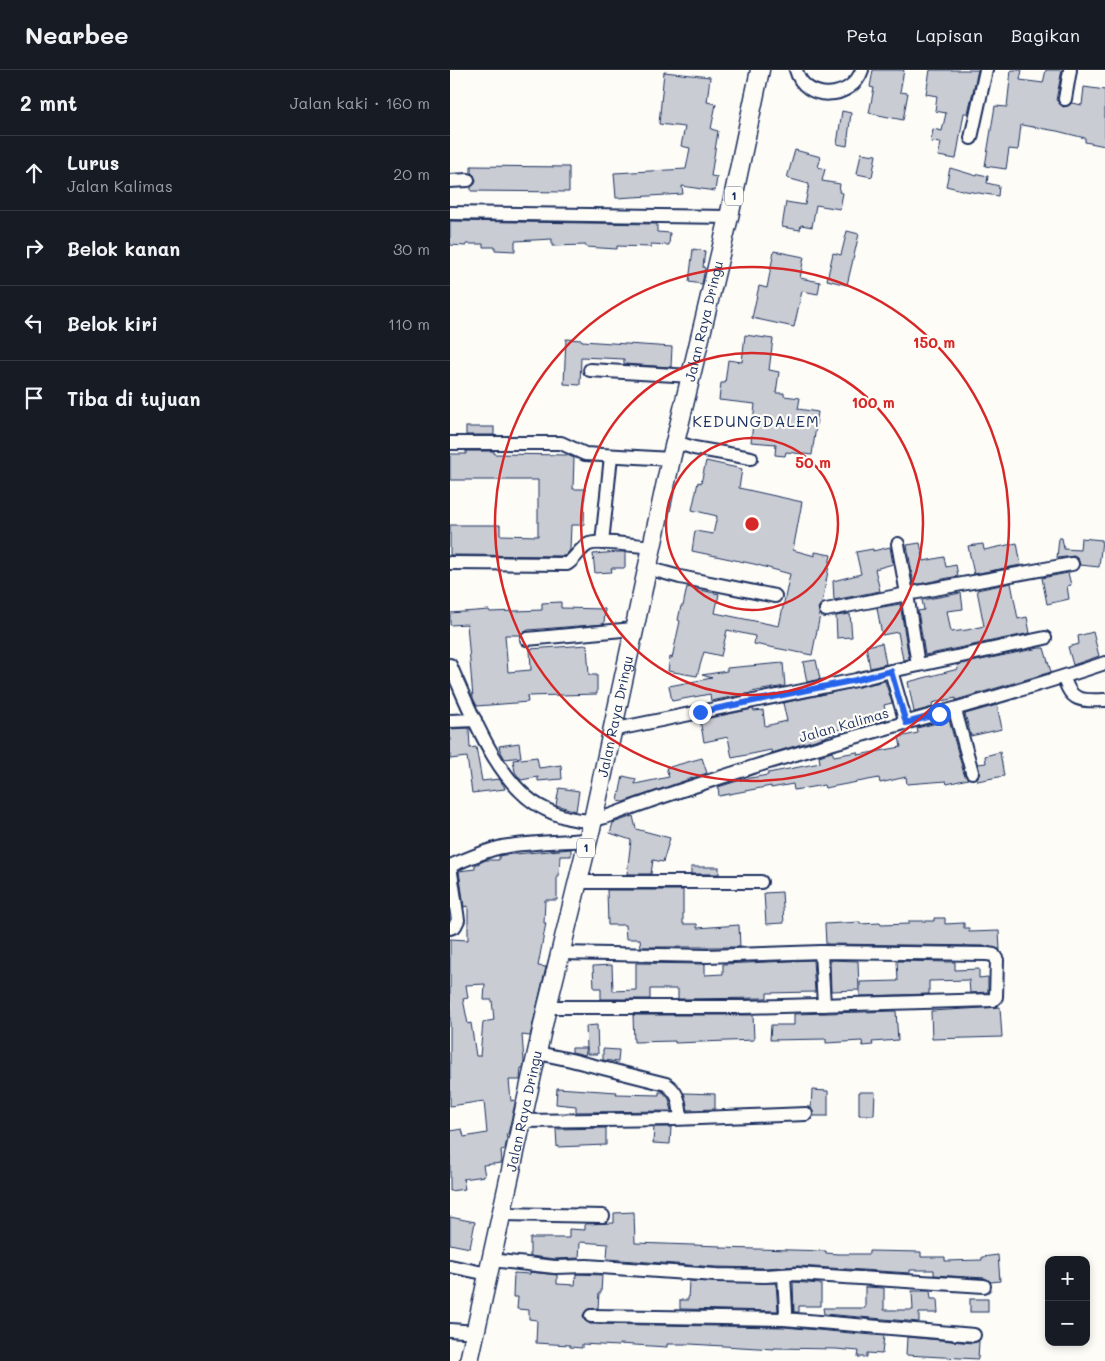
<!DOCTYPE html>
<html lang="id">
<head>
<meta charset="utf-8">
<style>
	body { margin:0; font-family:Mali,sans-serif; background:#242831; color:#f1f3f6 }
	.controls { position:absolute; right:15px; bottom:15px; display:grid; overflow:hidden; border-radius:10px; box-shadow:0 2px 8px #0003 }
	.controls button { width:45px; height:45px; display:grid; place-items:center; padding:0; border:0; border-bottom:1px solid #363941; background:#171b24; color:#f1f3f6; font:25px sans-serif }
	.stop { position:absolute; width:15px; height:15px; margin:-11px; border:4px solid #2563eb; border-radius:50%; background:#fff }
	.stop.end { background:#2563eb; border-color:#fff; box-shadow:0 1px 5px #0008 }
	.list { margin:0; padding:0; list-style:none }
	h2 { display:flex; justify-content:space-between; align-items:center; height:65px; margin:0; padding:0 20px; font-size:21px }
	h2 small { font-size:16px; font-weight:400; color:#9ea1a6 }
	.list li { display:grid; grid-template-columns:32px 1fr auto; gap:15px; align-items:center; box-sizing:border-box; height:75px; padding:0 20px; border-top:1px solid #363941 }
	.list b { display:block; font-size:19px; white-space:nowrap }
	.list p { margin:0; font-size:16px; white-space:nowrap; color:#9ea1a6 }
	.list em { font-size:16px; font-style:normal; color:#9ea1a6 }
	.icon { flex:none; width:28px; height:28px; fill:none; stroke:currentColor; stroke-width:2; stroke-linecap:round; stroke-linejoin:round }
	.map { position:relative; flex:none; width:655px; height:1291px; overflow:hidden }
	header { display:flex; align-items:center; gap:30px; box-sizing:border-box; height:70px; padding:0 25px; background:#171b24; border-bottom:1px solid #363941 }
	header strong { font-size:24px }
	nav { display:flex; gap:28px; margin-inline-start:auto; font-size:18px }
	main { display:flex }
	aside { flex:1; background:#171b24 }
	.map>svg:first-child { display:block }
	.building { fill:#c9ccd3; stroke:#1b2f5e; fill-rule:evenodd }
	.lines { fill:none; stroke-linecap:round; stroke-linejoin:round }
	.minor-casing { stroke:#1b2f5e; stroke-width:16 }
	.highway-casing { stroke:#1b2f5e; stroke-width:21 }
	.minor { stroke:#fdfcf7; stroke-width:12 }
	.highway { stroke:#fdfcf7; stroke-width:18 }
	.route { stroke:#2563eb; stroke-width:6 }
	.ring { fill:none; stroke:#d62828; stroke-width:2.5 }
	.labels { text-anchor:middle; stroke-width:4.5; stroke-linejoin:round; paint-order:stroke }
	.shield { fill:#fdfcf7; stroke:#5f6c8c; stroke-width:1 }
	.shield-label { font-size:12px; font-weight:bold; fill:#1b2f5e }
	.street-label { font-size:14px; fill:#1b2f5e; stroke:#fdfcf7 }
	.quarter-label { font-size:16px; letter-spacing:1px; fill:#1b2f5e; stroke:#fdfcf7 }
	.centre { fill:#d62828; stroke:#fdfcf7; stroke-width:2.5 }
	.ring-label { font-size:15px; text-anchor:middle; font-weight:bold; fill:#d62828; stroke:#fdfcf7; stroke-width:4.5; stroke-linejoin:round; paint-order:stroke }
</style>
</head>
<body>
<header>
<strong>Nearbee</strong>
<nav><a>Peta</a><a>Lapisan</a><a>Bagikan</a></nav>
</header>
<main>
<aside>
<h2>2 mnt<small>Jalan kaki · 160 m</small></h2>
<ul class="list">
<li><svg class="icon" aria-label="ahead" viewBox="0 0 24 24"><path d="M12 20V5M6 11l6-6 6 6"/></svg><div><b>Lurus</b><p>Jalan Kalimas</p></div><em>20 m</em></li>
<li><svg class="icon" aria-label="right" viewBox="0 0 24 24"><path d="M7 20v-9h11M14 6l5 5-5 5"/></svg><div><b>Belok kanan</b></div><em>30 m</em></li>
<li><svg class="icon" aria-label="left" viewBox="0 0 24 24"><path d="M17 20v-9H6M10 6l-5 5 5 5"/></svg><div><b>Belok kiri</b></div><em>110 m</em></li>
<li><svg class="icon" aria-label="arrive" viewBox="0 0 24 24"><path d="M6 21V4h12l-3 4 3 4H6"/></svg><div><b>Tiba di tujuan</b></div></li>
</ul>
</aside>
<div class="map">
<svg width="655" height="1291" viewBox="0 0 655 1291">
	<rect width="100%" height="100%" fill="#fdfcf7"/>
	<filter id="ink" filterUnits="userSpaceOnUse"><feTurbulence type="fractalNoise" baseFrequency=".02" numOctaves="2"/><feDisplacementMap in="SourceGraphic" scale="10" xChannelSelector="R" yChannelSelector="G"/><feConvolveMatrix kernelMatrix="1 2 1 2 8 2 1 2 1" color-interpolation-filters="sRGB"/></filter>
	<g filter="url(#ink)">
		<g class="building">
			<polygon points="423,0 454,0 450,22 458,23 453,50 419,43 424,18 420,17"/>
			<polygon points="480,0 528,0 518,43 514,43 506,89 488,86 491,73 481,72 483,59 492,61 496,43 485,41 487,26 476,24"/>
			<polygon points="561,0 572,0 570,10 593,13 596,0 612,0 606,30 613,37 618,36 622,33 632,35 634,17 655,20 655,76 635,72 635,68 607,61 571,55 568,80 559,79 556,99 535,96 545,36 557,37"/>
			<polygon points="214,2 260,7 257,32 266,34 261,59 268,61 261,106 267,107 265,121 232,116 233,124 166,128 164,103 236,99 240,78 231,76 235,57 209,54"/>
			<polygon points="392,41 401,43 397,76 387,74"/>
			<polygon points="345,80 371,87 368,97 375,99 372,111 390,114 389,122 393,123 390,139 366,135 362,157 351,155 350,160 332,157 336,132 355,135 359,114 337,108"/>
			<polygon points="411,83 426,85 422,107 407,104"/>
			<polygon points="21,96 119,97 119,122 21,121 21,117 25,114 26,110 24,105 21,103"/>
			<polygon points="500,98 527,106 528,104 538,106 537,113 549,116 548,126 516,121 496,116"/>
			<polygon points="0,151 207,154 207,162 220,163 219,175 201,174 201,177 167,176 167,179 151,178 136,177 136,175 102,176 102,169 65,171 65,181 45,180 45,177 33,177 33,174 16,174 16,176 0,175"/>
			<polygon points="397,161 409,164 397,215 377,210 383,183 391,185"/>
			<polygon points="243,179 255,181 253,197 255,198 252,214 239,212"/>
			<polygon points="324,181 354,187 350,208 370,212 368,224 352,221 344,257 302,248 309,216 317,218"/>
			<polygon points="295,265 323,269 319,300 329,302 326,323 334,323 334,326 350,328 348,339 368,342 362,385 336,382 335,386 325,385 326,374 301,372 305,334 269,330 271,313 275,313 278,290 292,292"/>
			<polygon points="116,269 132,270 132,271 222,277 221,297 174,294 174,289 131,287 130,315 114,314"/>
			<rect x="16" y="357" width="28" height="8"/>
			<polygon points="16,381 44,381 44,384 117,385 124,388 123,419 135,419 134,455 121,455 120,480 117,484 114,486 0,485 0,455 50,455 50,465 88,466 88,410 0,410 0,384 16,384"/>
			<polygon points="256,391 292,399 289,418 352,432 343,480 365,486 365,482 381,485 372,533 368,538 370,545 362,585 304,574 305,566 277,560 271,586 254,582 247,606 218,601 220,587 222,588 230,551 228,550 231,536 233,536 237,517 269,524 265,543 329,556 340,504 304,494 242,481 245,461 263,464 267,446 242,440 248,412 251,413"/>
			<polygon points="609,468 612,468 614,479 630,480 631,468 652,470 649,497 630,495 628,489 624,486 607,488"/>
			<polygon points="470,473 474,491 494,487 496,497 506,495 508,506 464,515 457,475"/>
			<polygon points="567,473 571,495 524,504 518,476 533,474 534,480"/>
			<polygon points="440,477 443,494 425,499 430,521 384,530 383,511 411,504 406,482 423,479 423,481"/>
			<polygon points="168,482 175,482 175,498 161,498 162,502 145,503 143,484"/>
			<polygon points="618,503 621,515 617,516 619,529 597,534 592,508"/>
			<polygon points="561,513 568,549 577,547 580,563 475,585 468,541 474,540 472,530 511,523 513,539 497,541 501,562 517,560 534,556 527,520"/>
			<polygon points="111,532 111,538 155,539 154,554 78,560 70,565 55,565 58,602 81,600 80,579 137,575 139,605 147,605 147,624 77,626 78,632 27,636 23,628 17,554 0,555 0,543 39,540 40,542 92,540 92,533"/>
			<polygon points="450,534 459,589 453,590 448,562 432,565 427,538"/>
			<polygon points="400,544 402,567 387,568 386,546"/>
			<polygon points="643,562 649,586 623,595 618,577 629,574 628,566"/>
			<polygon points="432,573 436,594 420,598 416,576"/>
			<polygon points="589,578 594,578 601,602 506,630 506,628 482,633 483,637 464,642 458,612 508,599 507,595"/>
			<polygon points="366,590 370,609 357,612 353,592"/>
			<polygon points="333,593 335,616 301,622 301,623 261,631 260,624 222,631 219,616 262,608 252,605 277,601 277,598"/>
			<polygon points="435,611 442,633 434,635 437,649 412,657 411,655 386,660 387,663 378,665 378,666 322,683 321,680 282,688 278,667 254,672 250,650 303,639 304,641 313,640 315,656 337,651 333,633"/>
			<polygon points="547,635 552,659 521,666 515,644"/>
			<polygon points="499,650 514,704 518,709 497,714 496,711 457,714 456,707 430,713 429,708 375,718 374,715 344,720 343,714 321,718 321,716 269,726 268,717 294,709 318,705 318,703 370,693 369,686 382,682 384,686 407,682 408,685 451,677 449,667 468,663 467,658"/>
			<polygon points="19,658 20,678 26,677 32,711 49,709 54,716 55,719 22,723 17,687 0,689 0,659"/>
			<polygon points="69,673 71,687 55,689 50,680 49,676"/>
			<polygon points="550,682 554,706 527,711 527,708 530,704 528,694 536,693 535,686"/>
			<polygon points="87,687 89,698 111,695 112,709 88,711 88,707 71,710 65,702 63,690"/>
			<polygon points="252,688 257,703 173,732 168,731 173,706 186,709 185,714 219,707 216,698"/>
			<polygon points="109,718 129,721 126,741 106,735"/>
			<polygon points="183,746 186,759 220,768 213,792 203,790 201,804 177,804 181,770 160,763 163,753"/>
			<path d="M121 779V786H110L109 807H107V830H95L94 853H96L88 896 96 897 80 966 72 965 74 991 73 998H71L70 1010H59L61 1031 65 1030V1033L58 1064H56L57 1069 55 1079 51 1080 52 1093 33 1095 35 1106 13 1109 15 1119 0 1121V1061L12 1059 14 1067 37 1063 34 1031 0 1036V869L18 870V836L14 837 9 801 25 799V795L36 790H49V786L54 785ZM35 914 34 930H42L44 950 33 952 30 986H26L21 953 18 954 13 929 18 928 16 915Z"/>
			<rect x="241" y="797" width="28" height="7"/>
			<polygon points="157,820 233,820 233,854 247,854 247,858 289,855 290,877 191,877 190,869 176,869 175,855 158,855"/>
			<polygon points="332,822 334,853 316,854 314,823"/>
			<polygon points="484,848 495,848 495,854 514,853 514,858 519,858 519,862 549,861 550,880 537,876 376,874 375,854 410,852 410,854 430,853 431,855 459,854 459,851 484,851"/>
			<polygon points="363,890 365,922 317,923 317,928 228,929 228,919 200,919 200,929 151,929 151,918 144,918 143,896 162,895 163,921 186,920 186,893 255,894 255,905 273,904 273,894"/>
			<polygon points="380,890 408,891 409,920 381,921"/>
			<polygon points="447,891 505,892 505,900 529,899 529,908 538,907 538,922 520,923 519,910 479,911 479,924 410,926 410,912 448,911"/>
			<polygon points="550,937 552,967 482,969 481,941"/>
			<polygon points="446,941 448,970 422,972 423,975 413,976 412,971 376,973 376,969 320,970 321,955 344,955 344,944"/>
			<polygon points="183,945 303,945 304,970 225,973 225,971 184,972"/>
			<polygon points="147,955 148,984 137,984 137,978 135,985 122,982 122,978 137,978 136,956"/>
			<polygon points="153,979 169,980 168,992 153,990"/>
			<polygon points="107,1018 167,1022 166,1024 209,1025 209,1022 213,1022 219,1029 222,1041 126,1042 126,1036 106,1034"/>
			<polygon points="362,1020 378,1021 378,1046 364,1046 361,1038"/>
			<polygon points="409,1022 425,1022 424,1045 409,1045"/>
			<polygon points="234,1023 265,1024 265,1039 238,1040"/>
			<polygon points="204,1057 221,1057 220,1074 203,1073"/>
			<polygon points="156,1058 156,1075 107,1077 106,1059"/>
			<polygon points="184,1142 185,1173 271,1176 271,1178 376,1181 376,1183 388,1184 419,1184 419,1181 471,1182 471,1187 495,1187 495,1191 532,1190 532,1187 548,1185 550,1211 541,1212 535,1208 484,1205 484,1200 460,1200 460,1203 348,1196 315,1198 265,1197 157,1189 158,1174 130,1172 129,1188 105,1189 80,1186 80,1168 119,1168 119,1159 135,1160 135,1154 164,1153 164,1143"/>
			<polygon points="0,1147 25,1152 20,1178 0,1174"/>
			<polygon points="80,1202 107,1205 107,1214 125,1215 126,1204 152,1205 151,1223 149,1223 148,1238 138,1239 133,1245 134,1250 140,1254 334,1257 434,1266 432,1284 417,1283 417,1287 408,1287 409,1281 386,1279 324,1278 324,1279 240,1274 217,1274 217,1277 169,1274 169,1276 132,1274 132,1278 120,1277 120,1275 86,1273 87,1250 79,1249 79,1240 67,1239 68,1227 63,1227 64,1203 80,1204"/>
			<polygon points="239,1211 326,1213 328,1241 230,1239 230,1230 238,1230"/>
			<polygon points="343,1212 371,1214 371,1236 349,1236 349,1242 344,1242"/>
			<polygon points="415,1217 434,1218 434,1240 463,1240 462,1221 480,1221 481,1229 487,1229 488,1243 469,1243 469,1252 374,1244 373,1238 415,1238"/>
			<rect x="520" y="1229" width="18" height="13"/>
			<polygon points="457,1267 523,1273 529,1271 528,1289 456,1285"/>
		</g>
		<g class="lines">
			<defs>
				<g id="minor">
					<path d="M346 0C355 33 402 30 412 0"/>
					<polyline points="615,29 620,0"/>
					<polyline points="521,68 536,0"/>
					<polyline points="0,111 18,110"/>
					<polyline points="0,143 279,147"/>
					<polyline points="140,300 241,306"/>
					<polyline points="225,372 244,378 301,388"/>
					<polyline points="0,373 111,373 135,384 221,389"/>
					<polyline points="152,473 161,386"/>
					<polyline points="448,474 457,524 622,494"/>
					<path d="M0 493 117 494C125 489 129 480 137 475 147 469 188 476 202 477"/>
					<polyline points="197,498 230,507 325,526"/>
					<polyline points="376,540 457,524 468,595"/>
					<polyline points="77,569 183,559"/>
					<path d="M0 595C20 640 48 717 95 739 108 746 128 752 143 750 154 749 181 737 194 733 231 720 269 708 306 696 422 660 540 632 655 593"/>
					<polyline points="441,601 595,568"/>
					<path d="M614 607C620 632 632 631 655 630"/>
					<polyline points="505,640 522,702"/>
					<polyline points="0,651 25,650"/>
					<polyline points="162,660 406,610 441,601 456,653"/>
					<path d="M0 796C17 789 34 781 52 777 80 772 109 772 138 770"/>
					<polyline points="128,812 311,812"/>
					<polyline points="0,858 5,856 8,850 0,796"/>
					<polyline points="371,882 374,935"/>
					<polyline points="97,937 294,937 543,930 546,927 547,890 544,885 537,884 371,882 257,886 111,883"/>
					<path d="M88 983 121 990 216 1014C230 1024 229 1033 231 1048"/>
					<polyline points="72,1051 224,1049 356,1044"/>
					<polyline points="52,1144 153,1146"/>
					<polyline points="41,1190 105,1197 137,1196 265,1205 315,1206 347,1204 534,1216"/>
					<polyline points="0,1196 38,1204"/>
					<polyline points="141,1246 334,1249 524,1265"/>
					<polyline points="334,1249 336,1241 334,1205"/>
					<polyline points="0,1260 26,1262"/>
				</g>
				<g id="highway">
					<path id="s1" d="M19 1291 97 937 143 750 221 389 279 147 310 0"/>
				</g>
			</defs>
			<use href="#minor" class="minor-casing"/>
			<use href="#highway" class="highway-casing"/>
			<use href="#minor" class="minor"/>
			<use href="#highway" class="highway"/>
		</g>
	</g>
	<g class="lines" filter="url(#ink)">
		<polyline class="route" points="250,642 406,610 441,601 456,653 489,644"/>
	</g>
	<g class="ring">
		<circle cx="302" cy="454" r="86"/>
		<circle cx="302" cy="454" r="171"/>
		<circle cx="302" cy="454" r="257"/>
	</g>
	<g class="labels">
		<g class="shield">
			<rect x="275" y="116.5" width="18" height="19" rx="4"/>
			<rect x="127" y="768.5" width="18" height="19" rx="4"/>
		</g>
		<g class="shield-label">
			<text x="284" y="130">1</text>
			<text x="136" y="782">1</text>
		</g>
		<g class="street-label">
			<text dy="5" stroke="none"><textPath href="#s1" startOffset="1066">Jalan Raya Dringu</textPath></text>
			<text dy="5" stroke="none"><textPath href="#s1" startOffset="661">Jalan Raya Dringu</textPath></text>
			<text transform="translate(394 655) rotate(-16)" y="5">Jalan Kalimas</text>
			<text dy="5" stroke="none"><textPath href="#s1" startOffset="256">Jalan Raya Dringu</textPath></text>
		</g>
		<g class="quarter-label">
			<text x="306" y="357">KEDUNGDALEM</text>
		</g>
	</g>
	<circle cx="302" cy="454" r="8" class="centre"/>
	<g class="ring-label">
		<text x="484" y="278">150 m</text>
		<text x="423" y="338">100 m</text>
		<text x="363" y="398">50 m</text>
	</g>
</svg>
<div class="controls">
<button>+</button>
<button>−</button>
</div>
<div class="stop" style="left:489px;top:644px"></div>
<div class="stop end" style="left:250px;top:642px"></div>
</div>
</main>
</body>
</html>
